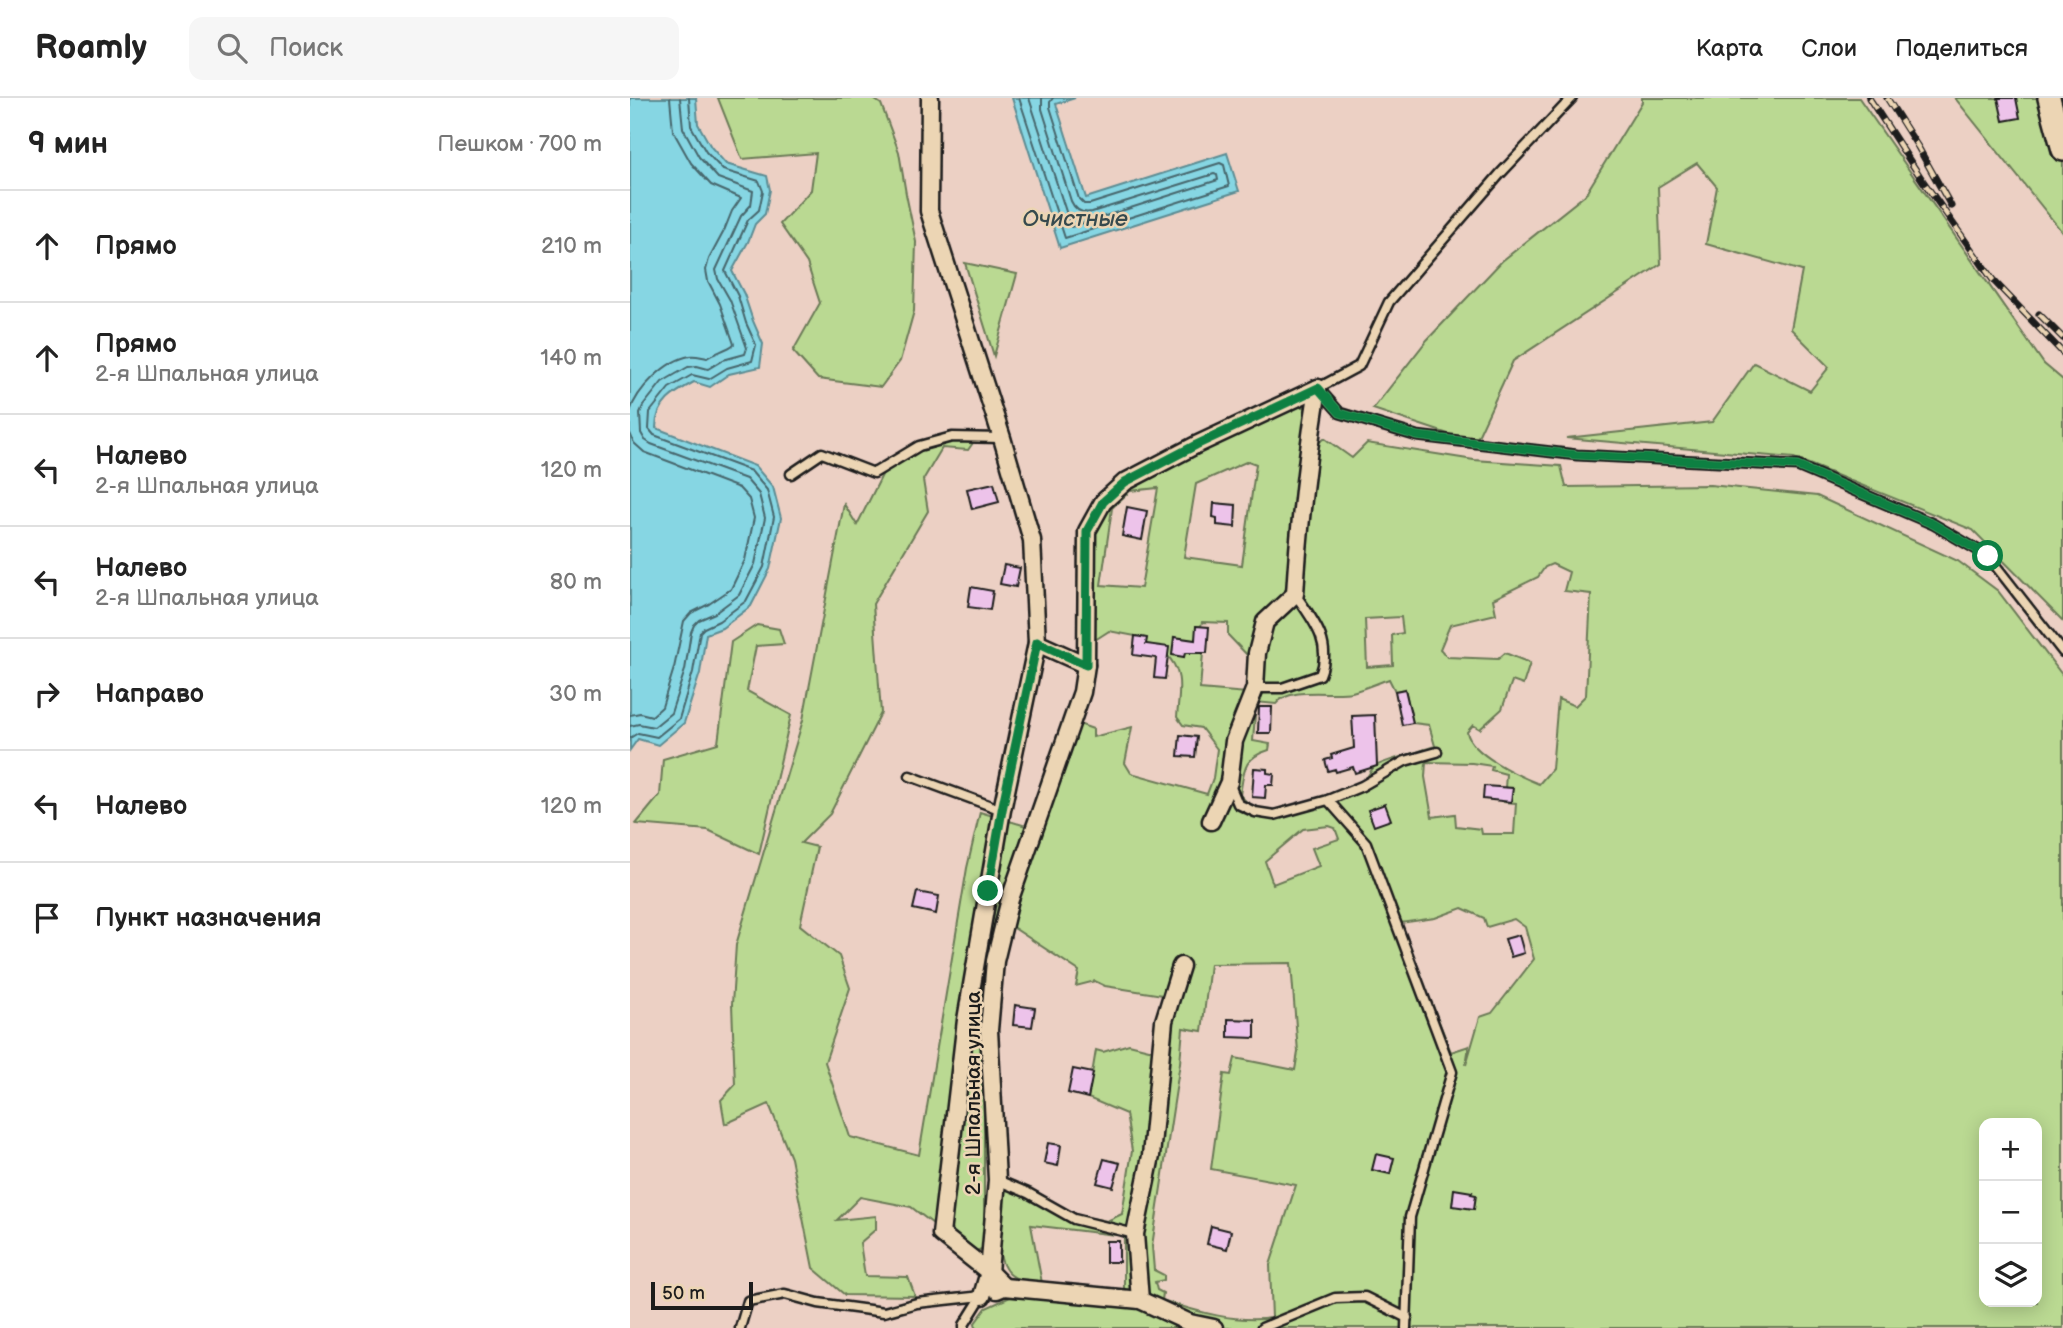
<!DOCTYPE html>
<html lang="ru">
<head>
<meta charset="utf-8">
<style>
	body { margin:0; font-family:"Balsamiq Sans",sans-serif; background:#f6f6f6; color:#222 }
	.controls { position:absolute; right:21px; bottom:21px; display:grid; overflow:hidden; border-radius:14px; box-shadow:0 4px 18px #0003 }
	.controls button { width:63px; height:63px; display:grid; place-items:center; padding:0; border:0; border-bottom:2px solid #e0e0e0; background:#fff; color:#222; font:35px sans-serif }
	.scale { position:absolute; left:21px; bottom:18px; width:102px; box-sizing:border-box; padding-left:7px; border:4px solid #1c1c1c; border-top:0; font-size:19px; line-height:24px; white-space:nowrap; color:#1c1c1c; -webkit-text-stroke:5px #ecd5b4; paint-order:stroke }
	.stop { position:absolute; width:21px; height:21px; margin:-16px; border:5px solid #0b8043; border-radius:50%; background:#fff }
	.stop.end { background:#0b8043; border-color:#fff; box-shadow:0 2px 7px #0008 }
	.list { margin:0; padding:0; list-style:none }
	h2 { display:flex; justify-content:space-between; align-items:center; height:91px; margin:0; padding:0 28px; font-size:30px }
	h2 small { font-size:23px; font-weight:400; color:#767676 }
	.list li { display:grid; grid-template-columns:46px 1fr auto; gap:21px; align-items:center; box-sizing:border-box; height:112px; padding:0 28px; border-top:2px solid #e0e0e0 }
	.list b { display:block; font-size:26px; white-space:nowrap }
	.list p { margin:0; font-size:23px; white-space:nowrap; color:#767676 }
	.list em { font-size:23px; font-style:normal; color:#767676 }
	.icon { flex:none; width:38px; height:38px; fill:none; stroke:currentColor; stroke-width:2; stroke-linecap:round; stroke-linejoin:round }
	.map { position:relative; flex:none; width:1433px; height:1230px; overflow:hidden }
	header { display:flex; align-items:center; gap:42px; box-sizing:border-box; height:98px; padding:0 35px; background:#fff; border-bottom:2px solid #e0e0e0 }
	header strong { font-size:33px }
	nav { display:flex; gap:38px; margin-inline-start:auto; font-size:24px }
	.search { width:490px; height:63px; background:#f6f6f6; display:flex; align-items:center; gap:18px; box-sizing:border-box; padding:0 24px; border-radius:14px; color:#767676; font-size:26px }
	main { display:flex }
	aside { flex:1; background:#fff }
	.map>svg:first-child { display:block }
	.green { fill:#bad992; stroke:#6b7a57; stroke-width:2; fill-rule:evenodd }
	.water { fill:#86d6e3; stroke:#5c8c93; stroke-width:2 }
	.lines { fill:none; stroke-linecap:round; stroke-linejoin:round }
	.shore { stroke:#46666c; stroke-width:2 }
	.building { fill:#edc3ea; stroke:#1c1c1c; stroke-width:2 }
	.lane-casing { stroke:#1c1c1c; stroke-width:13 }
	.street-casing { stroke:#1c1c1c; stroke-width:21 }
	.secondary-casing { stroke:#1c1c1c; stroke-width:26 }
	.lane { stroke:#ecd5b4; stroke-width:8 }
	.street { stroke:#ecd5b4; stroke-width:16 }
	.secondary { stroke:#ecd5b4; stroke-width:21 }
	.rail-casing { stroke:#1c1c1c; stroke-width:7 }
	.rail { stroke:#ecd5b4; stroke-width:4.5; stroke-dasharray:13; stroke-linecap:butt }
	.route { stroke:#0b8043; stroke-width:9 }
	.labels { text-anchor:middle; stroke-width:5; stroke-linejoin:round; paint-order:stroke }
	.street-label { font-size:21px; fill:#1c1c1c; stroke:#ecd5b4 }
	.water-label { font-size:23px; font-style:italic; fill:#364a4e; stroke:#ecd5b4 }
</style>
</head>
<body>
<header>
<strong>Roamly</strong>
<div class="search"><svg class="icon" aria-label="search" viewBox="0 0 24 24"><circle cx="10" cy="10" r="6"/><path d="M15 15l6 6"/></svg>Поиск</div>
<nav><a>Карта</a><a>Слои</a><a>Поделиться</a></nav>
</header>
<main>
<aside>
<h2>9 мин<small>Пешком · 700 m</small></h2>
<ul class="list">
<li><svg class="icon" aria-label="ahead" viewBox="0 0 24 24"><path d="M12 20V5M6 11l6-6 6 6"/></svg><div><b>Прямо</b></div><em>210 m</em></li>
<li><svg class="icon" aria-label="ahead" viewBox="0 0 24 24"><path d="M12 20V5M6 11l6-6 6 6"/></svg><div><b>Прямо</b><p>2-я Шпальная улица</p></div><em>140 m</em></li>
<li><svg class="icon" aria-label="left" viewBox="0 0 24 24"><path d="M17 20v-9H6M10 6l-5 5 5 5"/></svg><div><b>Налево</b><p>2-я Шпальная улица</p></div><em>120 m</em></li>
<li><svg class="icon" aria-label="left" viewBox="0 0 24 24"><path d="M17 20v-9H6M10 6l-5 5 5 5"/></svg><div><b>Налево</b><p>2-я Шпальная улица</p></div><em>80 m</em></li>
<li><svg class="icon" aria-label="right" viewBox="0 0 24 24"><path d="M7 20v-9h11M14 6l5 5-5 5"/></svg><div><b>Направо</b></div><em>30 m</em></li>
<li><svg class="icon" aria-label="left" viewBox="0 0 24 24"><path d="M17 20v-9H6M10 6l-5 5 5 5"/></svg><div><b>Налево</b></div><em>120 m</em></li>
<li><svg class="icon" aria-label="arrive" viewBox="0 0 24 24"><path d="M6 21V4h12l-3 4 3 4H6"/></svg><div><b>Пункт назначения</b></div></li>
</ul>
</aside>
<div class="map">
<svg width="1433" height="1230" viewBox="0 0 1433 1230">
	<rect width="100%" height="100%" fill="#ecd0c4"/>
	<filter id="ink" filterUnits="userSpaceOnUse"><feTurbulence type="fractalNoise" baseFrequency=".0143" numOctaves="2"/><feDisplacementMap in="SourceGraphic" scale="14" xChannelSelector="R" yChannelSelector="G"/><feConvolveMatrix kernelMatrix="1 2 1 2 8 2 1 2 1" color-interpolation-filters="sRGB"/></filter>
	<g filter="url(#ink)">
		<g class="green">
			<polygon points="88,0 242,0 251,6 269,54 276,96 286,144 284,213 270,263 251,289 188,281 163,253 190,205 177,165 150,126 181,92 186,55 112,61"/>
			<polygon points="1012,0 1229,0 1414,266 1433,282 1433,523 1343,432 1164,360 936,340 1082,324 1124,265 1180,293 1199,269 1161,231 1172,173 1076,146 1087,89 1067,65 1028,89 1031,166 883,263 845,345 743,311 797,242 872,163 955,97 1012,4"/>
			<polygon points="1325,0 1433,0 1433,135"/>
			<polygon points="335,165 387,176 364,258"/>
			<path d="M659 308 676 309 671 361 694 340 722 360 737 345 844 362 931 368 936 389 1080 387 1187 398 1328 463 1368 493 1433 578V1230H346L345 1225 356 1210 411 1185C403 1183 391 1183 384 1179 358 1165 372 1106 374 1081L445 1117 477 1123 492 1116 502 1053 496 1016 458 1000 466 952 473 954 499 946 523 952 533 897 475 888 465 883 446 888 449 873 381 828 386 802 449 626 463 631V639L502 629 495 665 501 675 577 696 583 680 587 651 571 630 553 627 547 619C549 594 555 574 535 555 528 549 525 547 516 546V540L479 533 465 542V434L476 407 497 389ZM618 363 626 366 612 467 554 459 566 386ZM528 390 511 490 471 487 482 410 500 393ZM922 466 939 474 934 493 961 496 956 597 945 608 928 601 922 671 909 686C889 678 841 656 837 634L843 627 850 631 872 611 882 583 893 587 900 565 875 555 868 561 817 559 810 551 820 527 866 516 863 501 908 479 915 469ZM771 519 773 535 762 537 763 567 737 569 735 521ZM572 524 598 525V537L618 558 617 595 570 591 573 555H570L566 528H571ZM759 581 765 593 775 591 783 625 799 627 805 648C794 652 750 664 744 669 739 674 737 682 731 686 714 698 645 717 627 711 619 708 615 702 610 697 614 672 613 660 639 652L640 646 623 643 626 604 646 606C659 588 701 598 722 594 734 591 747 585 759 581ZM796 664 842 665 862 668 861 672 876 676 874 704 886 705 884 736H852L851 731 826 728 825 716 802 719 795 679ZM699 728 705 730 709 741 682 750 689 768 643 786 635 763 673 731ZM832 810 854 820 857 829 884 821 895 829 904 861 862 915 850 919 836 967 839 948 821 954 770 825 805 820ZM661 865 668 954 665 972 605 960 601 977 594 976 581 1071 666 1087 640 1167 642 1220C606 1225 567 1214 532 1202L533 1195 527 1192 525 1184 534 1182V1177L524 1172 522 1148 550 965 553 930 572 933 580 866ZM1354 1025H1407V1204H1354ZM401 1127 494 1138V1192L412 1185Z"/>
			<polygon points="323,341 345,342 338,352 312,350 293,382 298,413 243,506 251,615 200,716 171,745 187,749 170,827 209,858 220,890 195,964 220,1039 289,1057 337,770 350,714 396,728 360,860 354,942 354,1150 341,1155 281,1109 230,1099 207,1122 246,1118 246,1131 230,1145 235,1178 278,1179 285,1198 215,1197 183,1170 161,1060 139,1006 95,1026 91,1002 105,987 102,906 106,847 173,622 214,406 227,427 255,371 290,350"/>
			<polygon points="127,527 149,531 154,546 126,548 117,593 161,617 129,756 78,732 6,726 30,697 33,661 88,645 101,544"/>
		</g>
		<g class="water">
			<path d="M0 0H66L68 26 81 49 96 66 137 78 140 92 135 116 125 126 118 144 102 173 114 196 123 223 133 246 130 269 99 276 80 289 64 284C44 295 26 305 26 330L125 368 143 389 151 420 140 471 121 508 92 530 76 536 70 575 54 625 28 647 8 641 0 652Z"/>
			<polygon points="382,0 445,0 426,6 456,100 597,55 609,93 430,150"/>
		</g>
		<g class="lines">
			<g class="shore">
				<polyline points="389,0 435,140 599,88 594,67 590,65 460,106 454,106 449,101 420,9 420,4 423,0"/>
				<path d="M399 0 441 129 588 82 587 77 584 76 462 114C452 116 445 112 441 103L412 11V0"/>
				<path d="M0 314C6 292 36 262 60 258 65 257 71 259 77 260 84 255 99 251 104 246L90 206 78 183 76 172 79 161 94 133 102 113 111 100 81 87 61 65 43 33 40 0"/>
				<polyline points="0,335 4,345 14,354 109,390 119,401 124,420 115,462 101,491 79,506 61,515 54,523 44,570 32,609 22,618 10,615 0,617"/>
				<polyline points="0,628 9,626 24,629 41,615 55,572 61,534 64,527 69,522 85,515 109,497 125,466 135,420 129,396 116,381 21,346 15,342 11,335 10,315 13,308 32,284 58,269 67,268 78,271 93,262 115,256 117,250 100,202 88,181 86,172 111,118 121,107 123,93 88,80 69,59 53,30 50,0"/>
				<polyline points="0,640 8,635 27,639 49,621 63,574 70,534 74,530 89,523 116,503 134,469 144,419 137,392 121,373 24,337 19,331 20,314 39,290 62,277 79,281 97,270 122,263 126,247 116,225 108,198 95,173 118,122 129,112 133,93 129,83 93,72 76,54 61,28 59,0"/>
			</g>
		</g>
		<g class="building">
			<polygon points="1368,0 1386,0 1390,20 1373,23"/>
			<polygon points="364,385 369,404 342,411 337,391"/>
			<polygon points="584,405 606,407 605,429 587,427 587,420 583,419"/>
			<polygon points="497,409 517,413 512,442 492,438"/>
			<polygon points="374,467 390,470 386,489 370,486"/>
			<polygon points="341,489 363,493 360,512 338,509"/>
			<polygon points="566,528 579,529 577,555 555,555 554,559 542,557 544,539 565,542"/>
			<polygon points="505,538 517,540 516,546 539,549 535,581 524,580 526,560 503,557"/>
			<polygon points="775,591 783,625 772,627 765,593"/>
			<polygon points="629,609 642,609 641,635 628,635"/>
			<polygon points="745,617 747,668 725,675 723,669 706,674 705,671 698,673 695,662 702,660 701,657 724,650 722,618"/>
			<polygon points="550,637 567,639 565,659 548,658"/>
			<polygon points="624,670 637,671 637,675 644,676 643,687 636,687 635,700 622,699"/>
			<polygon points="854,688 883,690 881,704 853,701"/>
			<polygon points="755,706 761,722 744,728 738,712"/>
			<polygon points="287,794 309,798 306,816 283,811"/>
			<polygon points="889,837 894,855 881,859 875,841"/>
			<polygon points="385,907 405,910 402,929 383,927"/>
			<polygon points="598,921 625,922 625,940 598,939"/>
			<polygon points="443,971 463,975 458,1000 438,995"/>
			<polygon points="418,1045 431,1047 428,1068 414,1065"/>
			<polygon points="746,1056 764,1060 760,1076 742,1072"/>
			<polygon points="474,1061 490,1065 483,1089 467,1085"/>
			<polygon points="824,1091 842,1094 841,1096 846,1097 844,1111 822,1108"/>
			<polygon points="581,1128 601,1133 597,1151 577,1146"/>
			<rect x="476" y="1143" width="13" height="21"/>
		</g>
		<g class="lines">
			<defs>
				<g id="lane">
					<polyline points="942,0 870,76 759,204 729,268 688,290 710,315 787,338 947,357 1167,368 1303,426 1358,458 1433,554"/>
					<polyline points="161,376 192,355 244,375 289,348 322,339 372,340"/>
					<path d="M625 590H652L690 577C703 545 683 522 665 496"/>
					<polyline points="280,678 372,712"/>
					<polyline points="600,687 608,706 625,714 644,717 698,702 732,688 775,663 807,654"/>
					<polyline points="698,702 736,745 822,974 780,1119 776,1230"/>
					<polyline points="367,1082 398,1095 444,1121 505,1136"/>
					<polyline points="110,1230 118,1203 155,1196 188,1205 254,1214 287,1205 352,1198"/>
					<polyline points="334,1230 334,1227 352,1198"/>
					<polyline points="632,1230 705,1200 735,1199 777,1220"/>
				</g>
				<g id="street">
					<polyline points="300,0 299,113 372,340 402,442 407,545 456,567"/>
					<path d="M581 723 599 684 604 643 625 590 627 555 635 524 665 496C669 426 677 359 688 290"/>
					<polyline points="374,1189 359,1174 311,1136 336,922 372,712 407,545"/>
					<polyline points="367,1192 374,1189 510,1202 560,1225 584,1230"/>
					<polyline points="352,1198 359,1174 367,1082 359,932 365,863 380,801 452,594 456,567 457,433 473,404 495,384 566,347 688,290"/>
					<polyline points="510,1202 505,1136 521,1058 534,923 551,868"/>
				</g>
				<polyline id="secondary" points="1419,0 1433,52"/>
			</defs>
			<use href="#lane" class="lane-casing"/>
			<use href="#street" class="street-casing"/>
			<use href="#secondary" class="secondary-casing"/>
			<use href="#lane" class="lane"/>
			<use href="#street" class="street"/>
			<use href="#secondary" class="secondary"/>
			<defs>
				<g id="rail">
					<polyline points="1239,0 1293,83 1363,182 1433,255"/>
					<polyline points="1257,0 1288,49 1321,108"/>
					<polyline points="1409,216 1433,240"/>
				</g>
			</defs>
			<use href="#rail" class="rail-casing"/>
			<use href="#rail" class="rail"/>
		</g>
	</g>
	<g class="lines" filter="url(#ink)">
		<polyline class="route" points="358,793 372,712 407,544 456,567 457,433 473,404 495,384 566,347 688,290 710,315 787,338 947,357 1167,368 1303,426 1358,458"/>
	</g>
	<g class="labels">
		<g class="street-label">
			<text transform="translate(343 995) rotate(-90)" y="7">2-я Шпальная улица</text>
		</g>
		<g class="water-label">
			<text x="445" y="128">Очистные</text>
		</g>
	</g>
</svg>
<div class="controls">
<button>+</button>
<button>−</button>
<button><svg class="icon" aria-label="layers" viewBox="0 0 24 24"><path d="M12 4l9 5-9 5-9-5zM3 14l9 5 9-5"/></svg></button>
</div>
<div class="scale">50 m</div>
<div class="stop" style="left:1358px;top:458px"></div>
<div class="stop end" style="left:358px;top:793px"></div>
</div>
</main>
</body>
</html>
